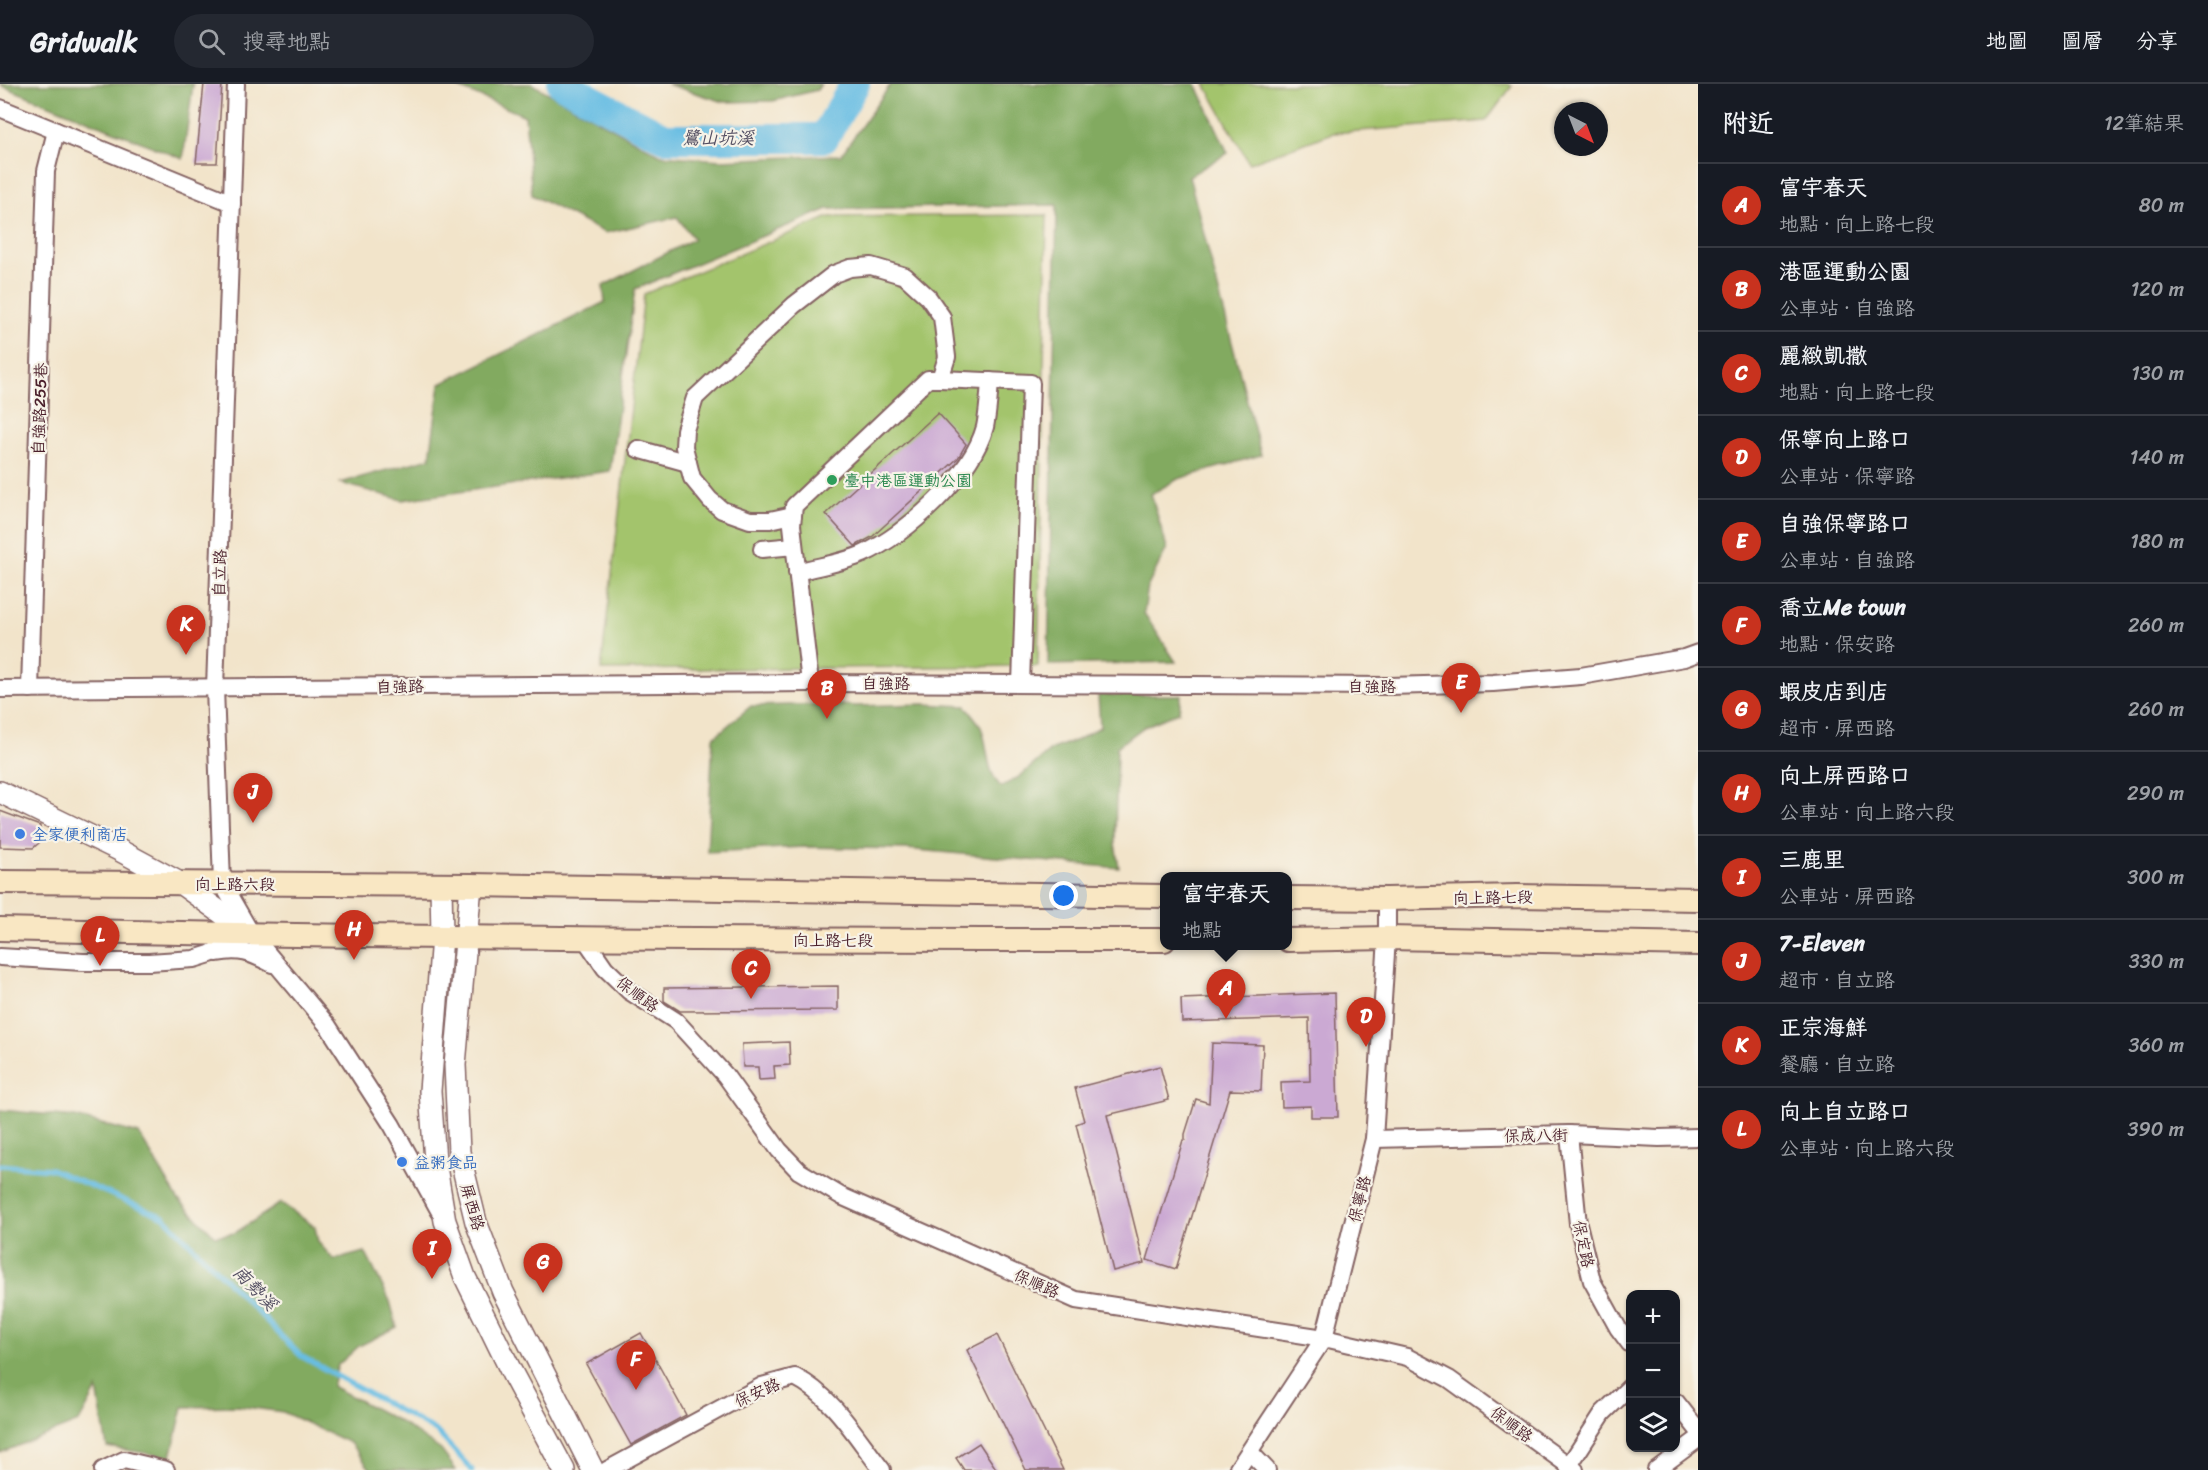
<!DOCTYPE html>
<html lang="zh-TW">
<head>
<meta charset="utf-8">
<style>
	body { margin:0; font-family:Sriracha,"LXGW WenKai TC",sans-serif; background:#242831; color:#f1f3f6 }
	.controls { position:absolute; right:18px; bottom:18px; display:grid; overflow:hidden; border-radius:12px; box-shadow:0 2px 4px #0004 }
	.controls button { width:54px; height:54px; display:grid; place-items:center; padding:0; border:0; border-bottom:2px solid #363941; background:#171b24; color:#f1f3f6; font:30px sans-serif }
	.compass { position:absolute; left:1554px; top:18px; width:54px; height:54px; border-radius:50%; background:#171b24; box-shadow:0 2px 4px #0004; rotate:138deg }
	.you { position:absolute; left:1064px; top:812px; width:21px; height:21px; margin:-15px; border:4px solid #fff; border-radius:50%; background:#1a73e8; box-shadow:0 0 0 9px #1a73e833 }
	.badge { display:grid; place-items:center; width:39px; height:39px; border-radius:50%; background:#c8321e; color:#fff; font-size:20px; font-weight:700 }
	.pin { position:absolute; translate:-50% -50px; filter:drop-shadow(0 2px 3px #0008) }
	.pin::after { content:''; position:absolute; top:32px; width:21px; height:18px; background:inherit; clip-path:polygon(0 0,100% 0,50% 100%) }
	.popup { position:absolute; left:1160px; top:788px; width:132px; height:78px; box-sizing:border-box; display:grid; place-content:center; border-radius:12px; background:#171b24; filter:drop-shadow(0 2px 4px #0005); font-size:20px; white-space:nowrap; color:#9ea1a6 }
	.popup b { font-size:22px; color:#f1f3f6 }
	.popup::after { content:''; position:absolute; left:50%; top:100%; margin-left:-12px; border:12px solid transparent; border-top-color:#171b24 }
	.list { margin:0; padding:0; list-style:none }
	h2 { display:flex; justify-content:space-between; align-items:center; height:78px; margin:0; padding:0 24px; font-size:26px }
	h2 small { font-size:20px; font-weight:400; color:#9ea1a6 }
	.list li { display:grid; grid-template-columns:39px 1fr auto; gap:18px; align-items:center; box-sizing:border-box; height:84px; padding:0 24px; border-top:2px solid #363941 }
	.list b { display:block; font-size:22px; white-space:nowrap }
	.list p { margin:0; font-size:20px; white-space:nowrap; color:#9ea1a6 }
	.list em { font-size:20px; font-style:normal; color:#9ea1a6 }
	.icon { flex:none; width:33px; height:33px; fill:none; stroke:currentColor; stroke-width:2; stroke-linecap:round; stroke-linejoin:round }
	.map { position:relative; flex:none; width:1698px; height:1386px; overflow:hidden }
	header { display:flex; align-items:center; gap:36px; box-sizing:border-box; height:84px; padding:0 30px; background:#171b24; border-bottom:2px solid #363941 }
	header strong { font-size:28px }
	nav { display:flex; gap:33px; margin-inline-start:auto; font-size:21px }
	.search { width:420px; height:54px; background:#242831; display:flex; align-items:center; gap:15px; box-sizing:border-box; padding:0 21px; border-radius:33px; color:#9ea1a6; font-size:22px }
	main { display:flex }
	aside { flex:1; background:#171b24 }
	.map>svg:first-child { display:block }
	.green { fill:#a3c46c; stroke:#76724c; stroke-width:1.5 }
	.forest { fill:#82aa60; stroke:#666446; stroke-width:1.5 }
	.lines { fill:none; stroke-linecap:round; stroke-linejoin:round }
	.stream { stroke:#67bde3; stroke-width:5 }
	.river { stroke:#67bde3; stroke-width:30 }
	.building { fill:#cba9d3 }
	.minor-casing { stroke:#856463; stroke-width:20 }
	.tertiary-casing { stroke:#856463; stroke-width:24 }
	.secondary-casing { stroke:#856463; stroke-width:26 }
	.minor { stroke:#fff; stroke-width:16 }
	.tertiary { stroke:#fff; stroke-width:21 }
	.secondary { stroke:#f9e7c3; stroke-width:22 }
	.leisure-dot { fill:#2e9e5b; stroke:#f7f3e8; stroke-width:2 }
	.shop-dot { fill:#3f7fe0; stroke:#f7f3e8; stroke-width:2 }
	.labels { text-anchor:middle; stroke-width:4.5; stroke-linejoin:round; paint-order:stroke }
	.street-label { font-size:16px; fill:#4a1f2b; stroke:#f7f3e8 }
	.leisure-label { font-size:16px; fill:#27864d; stroke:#f7f3e8; text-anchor:start }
	.shop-label { font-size:16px; fill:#366cbe; stroke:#f7f3e8; text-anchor:start }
	.water-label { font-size:18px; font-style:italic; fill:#534e62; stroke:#f7f3e8 }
</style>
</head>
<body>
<header>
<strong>Gridwalk</strong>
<div class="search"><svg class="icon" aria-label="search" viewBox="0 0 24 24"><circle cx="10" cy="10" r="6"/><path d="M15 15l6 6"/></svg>搜尋地點</div>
<nav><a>地圖</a><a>圖層</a><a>分享</a></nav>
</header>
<main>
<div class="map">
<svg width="1698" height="1386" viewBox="0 0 1698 1386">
	<rect width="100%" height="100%" fill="#f7f3e8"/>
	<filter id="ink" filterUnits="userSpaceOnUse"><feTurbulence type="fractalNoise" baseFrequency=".0167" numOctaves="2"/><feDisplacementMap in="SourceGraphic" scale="12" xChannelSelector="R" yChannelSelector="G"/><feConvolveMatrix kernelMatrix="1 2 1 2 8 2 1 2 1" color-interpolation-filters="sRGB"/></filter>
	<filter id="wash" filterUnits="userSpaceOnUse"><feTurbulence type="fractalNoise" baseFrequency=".008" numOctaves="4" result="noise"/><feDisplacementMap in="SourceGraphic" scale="24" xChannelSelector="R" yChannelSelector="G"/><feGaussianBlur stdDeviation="1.35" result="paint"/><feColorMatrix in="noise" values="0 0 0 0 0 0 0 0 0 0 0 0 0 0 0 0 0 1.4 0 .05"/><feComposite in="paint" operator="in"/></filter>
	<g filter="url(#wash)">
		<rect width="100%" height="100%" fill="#f2e4ca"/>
		<g class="green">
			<polygon points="1205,0 1509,0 1512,2 1486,37 1333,49 1249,79"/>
			<polygon points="1047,131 1038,582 601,586 644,210 829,133"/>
		</g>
		<g class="forest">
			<polygon points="0,0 193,0 183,75 0,1"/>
			<polygon points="450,0 532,0 661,71 720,76 841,71 891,0 1196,0 1228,69 1189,92 1261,371 1178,395 1151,410 1167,464 1148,502 1144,529 1176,578 1048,581 1057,121 828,125 635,205 610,387 402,416 340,399 430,374 440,300 605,218 603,202 694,155 677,133 605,149 532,111 525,32"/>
			<polygon points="667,0 821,0 817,6 773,17 724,18"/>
			<path d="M1098 611H1181L1179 628 1144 643 1117 663 1115 759 1119 784 906 765 804 763 707 768 713 654 751 622 830 620 856 622 924 620 966 622C970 628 976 635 980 641 990 662 984 685 1001 703L1019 693 1052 665 1077 656 1100 643Z"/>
			<polygon points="0,1026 75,1033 139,1050 178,1115 215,1152 235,1149 281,1119 315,1143 318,1158 334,1176 365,1168 390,1217 397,1243 359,1262 338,1281 332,1302 400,1338 441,1366 456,1386 371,1386 350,1359 283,1328 238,1322 183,1323 171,1373 107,1363 97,1305 79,1338 0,1369"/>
		</g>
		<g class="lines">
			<polyline class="stream" points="0,1081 51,1085 164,1133 301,1272 436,1347 472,1386"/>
			<polyline class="river" points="562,0 665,54 824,54 855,0"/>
		</g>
		<g id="blocks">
			<g class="building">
				<polygon points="204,0 222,0 217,79 196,79"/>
				<polygon points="938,329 966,360 958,374 872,453 855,462 826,430"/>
				<polygon points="0,727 40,742 39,759 33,764 0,763"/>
				<polygon points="838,902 838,926 680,927 664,917 664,904"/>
				<polygon points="1335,909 1338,1033 1311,1033 1311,1022 1282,1023 1281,998 1310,997 1309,934 1182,938 1181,915"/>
				<polygon points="789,958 790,981 774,982 775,995 759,996 758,983 743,983 742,960"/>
				<polygon points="1212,959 1263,961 1261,1007 1230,1006 1176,1185 1147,1176 1183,1056 1185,1056 1185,1050 1196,1015 1209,1019"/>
				<polygon points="1160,982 1169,1016 1107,1031 1144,1179 1113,1187 1076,1040 1084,1037 1075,1004"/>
				<polygon points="641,1249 686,1331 631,1361 586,1280"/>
				<polygon points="997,1251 1063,1386 1026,1386 967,1266"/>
				<polygon points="979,1359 997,1386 964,1386 956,1374"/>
			</g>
		</g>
	</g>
	<g filter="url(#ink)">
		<use href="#blocks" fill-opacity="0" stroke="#856463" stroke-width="1.5"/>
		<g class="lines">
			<defs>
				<g id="minor">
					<polyline points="236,0 215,604 222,799 252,851 328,942 392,1041 440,1128"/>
					<polyline points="0,24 232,119"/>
					<polyline points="638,365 688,379"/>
					<polyline points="793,431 770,436 750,436 722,426 710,416 692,394 684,363 685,346 695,314 794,221 834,190 850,184 871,182 905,192 928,213 942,233 947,273 940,295"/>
					<polyline points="762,465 794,462"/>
					<path d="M797 488C819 482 842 479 863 470 907 450 972 391 985 343 988 328 989 312 990 297"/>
					<polyline points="810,599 792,441 794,422 928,295 940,295 1031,299 1021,600"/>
					<polyline points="0,605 810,599 1390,602 1493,599 1581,592 1684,574 1698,569"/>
					<polyline points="30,605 46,87 56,47"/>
					<polyline points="585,855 605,884 629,907 676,937 725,991 779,1066 799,1087 841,1112 1076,1216 1324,1254 1407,1273 1449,1295 1575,1386"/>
					<path d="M217 869C240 864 251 869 272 880"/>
					<polyline points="0,873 83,878 149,878 194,875 210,870 243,851"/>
					<polyline points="1569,1050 1578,1140 1592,1197 1618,1244 1630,1260"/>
					<polyline points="1374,1055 1569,1050 1659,1054 1698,1053"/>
					<polyline points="1676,1318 1698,1346"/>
					<polyline points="1250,1368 1267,1386"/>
					<polyline points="1568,1383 1603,1329 1630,1303"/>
					<polyline points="103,1386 124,1376 166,1386"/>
					<path d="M607 1386 762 1302 795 1293C833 1312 856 1353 882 1386"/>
					<polyline points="1237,1386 1324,1254 1374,1055 1387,854 1387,815"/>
					<polyline points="1656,1386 1698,1355"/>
				</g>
				<g id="tertiary">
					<polyline points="0,708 117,765 180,799 252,851"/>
					<polyline points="441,801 442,853 430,1007 435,1077 445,1137 465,1193 512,1289 564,1386"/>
					<polyline points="471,801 455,981 459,1068 476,1138 503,1208 593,1386"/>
				</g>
				<g id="secondary">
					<polyline points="0,798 471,801 1164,812"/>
					<polyline points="1288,814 1387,815 1517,812 1698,815"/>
					<path d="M0 845C388 855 776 856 1164 856"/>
					<polyline points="1288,856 1387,854 1698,860"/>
				</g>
			</defs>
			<use href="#minor" class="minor-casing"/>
			<use href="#tertiary" class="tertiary-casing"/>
			<use href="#secondary" class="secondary-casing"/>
			<use href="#minor" class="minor"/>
			<use href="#tertiary" class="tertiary"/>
			<use href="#secondary" class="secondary"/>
		</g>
	</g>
	<circle class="leisure-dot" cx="832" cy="396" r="6"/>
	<g class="shop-dot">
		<circle cx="20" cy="750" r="6"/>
		<circle cx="402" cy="1078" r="6"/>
	</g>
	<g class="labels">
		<g class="street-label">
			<text transform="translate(39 325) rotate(-88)" y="6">自強路255巷</text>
			<text transform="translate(219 489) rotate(-88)" y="6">自立路</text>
			<text x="886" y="605">自強路</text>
			<text transform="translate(400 602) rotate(-1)" y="6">自強路</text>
			<text x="1372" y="608">自強路</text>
			<text x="235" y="806">向上路六段</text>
			<text transform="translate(1493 813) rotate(-1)" y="6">向上路七段</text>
			<text x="833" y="862">向上路七段</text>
			<text transform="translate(638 910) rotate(37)" y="6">保順路</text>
			<text transform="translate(1536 1051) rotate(-1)" y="6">保成八街</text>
			<text transform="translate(1359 1115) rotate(-76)" y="6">保寧路</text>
			<text transform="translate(473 1123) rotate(74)" y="6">屏西路</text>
			<text transform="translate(1584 1160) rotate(78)" y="6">保定路</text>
			<text transform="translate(1037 1199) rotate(24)" y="6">保順路</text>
			<text transform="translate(757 1308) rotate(-24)" y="6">保安路</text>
			<text transform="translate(1512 1340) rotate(37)" y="6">保順路</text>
		</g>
		<g class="leisure-label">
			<text x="844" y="402">臺中港區運動公園</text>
		</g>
		<g class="shop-label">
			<text x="32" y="756">全家便利商店</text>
			<text x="414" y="1084">益粥食品</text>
		</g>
		<g class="water-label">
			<text x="718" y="60">鷺山坑溪</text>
			<text transform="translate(255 1204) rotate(46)" y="6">南勢溪</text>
		</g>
	</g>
</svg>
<div class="controls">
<button>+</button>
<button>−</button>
<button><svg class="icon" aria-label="layers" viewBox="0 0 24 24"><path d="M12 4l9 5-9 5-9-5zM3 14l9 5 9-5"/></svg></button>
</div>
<svg class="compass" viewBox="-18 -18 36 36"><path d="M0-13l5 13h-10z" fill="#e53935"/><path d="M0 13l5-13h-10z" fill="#9ea1a6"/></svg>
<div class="you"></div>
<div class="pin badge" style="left:1226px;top:935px">A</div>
<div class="popup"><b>富宇春天</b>地點</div>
<div class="pin badge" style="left:827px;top:635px">B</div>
<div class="pin badge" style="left:751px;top:915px">C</div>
<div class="pin badge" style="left:1366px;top:963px">D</div>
<div class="pin badge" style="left:1461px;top:629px">E</div>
<div class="pin badge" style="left:636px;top:1306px">F</div>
<div class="pin badge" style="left:543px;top:1209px">G</div>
<div class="pin badge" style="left:354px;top:876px">H</div>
<div class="pin badge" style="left:432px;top:1195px">I</div>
<div class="pin badge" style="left:253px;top:739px">J</div>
<div class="pin badge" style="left:186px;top:571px">K</div>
<div class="pin badge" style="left:100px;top:882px">L</div>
</div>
<aside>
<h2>附近<small>12筆結果</small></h2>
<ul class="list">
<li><span class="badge">A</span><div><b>富宇春天</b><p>地點 · 向上路七段</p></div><em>80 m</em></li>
<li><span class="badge">B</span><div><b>港區運動公園</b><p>公車站 · 自強路</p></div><em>120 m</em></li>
<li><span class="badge">C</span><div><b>麗緻凱撒</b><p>地點 · 向上路七段</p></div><em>130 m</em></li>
<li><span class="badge">D</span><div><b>保寧向上路口</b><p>公車站 · 保寧路</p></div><em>140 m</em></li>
<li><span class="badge">E</span><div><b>自強保寧路口</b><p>公車站 · 自強路</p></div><em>180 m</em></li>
<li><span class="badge">F</span><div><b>喬立Me town</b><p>地點 · 保安路</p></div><em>260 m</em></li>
<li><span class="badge">G</span><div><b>蝦皮店到店</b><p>超市 · 屏西路</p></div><em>260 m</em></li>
<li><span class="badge">H</span><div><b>向上屏西路口</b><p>公車站 · 向上路六段</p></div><em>290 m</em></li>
<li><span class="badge">I</span><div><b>三鹿里</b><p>公車站 · 屏西路</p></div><em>300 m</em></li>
<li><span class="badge">J</span><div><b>7-Eleven</b><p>超市 · 自立路</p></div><em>330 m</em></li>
<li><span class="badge">K</span><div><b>正宗海鮮</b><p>餐廳 · 自立路</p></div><em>360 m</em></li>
<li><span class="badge">L</span><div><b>向上自立路口</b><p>公車站 · 向上路六段</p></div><em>390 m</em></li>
</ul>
</aside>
</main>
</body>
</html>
